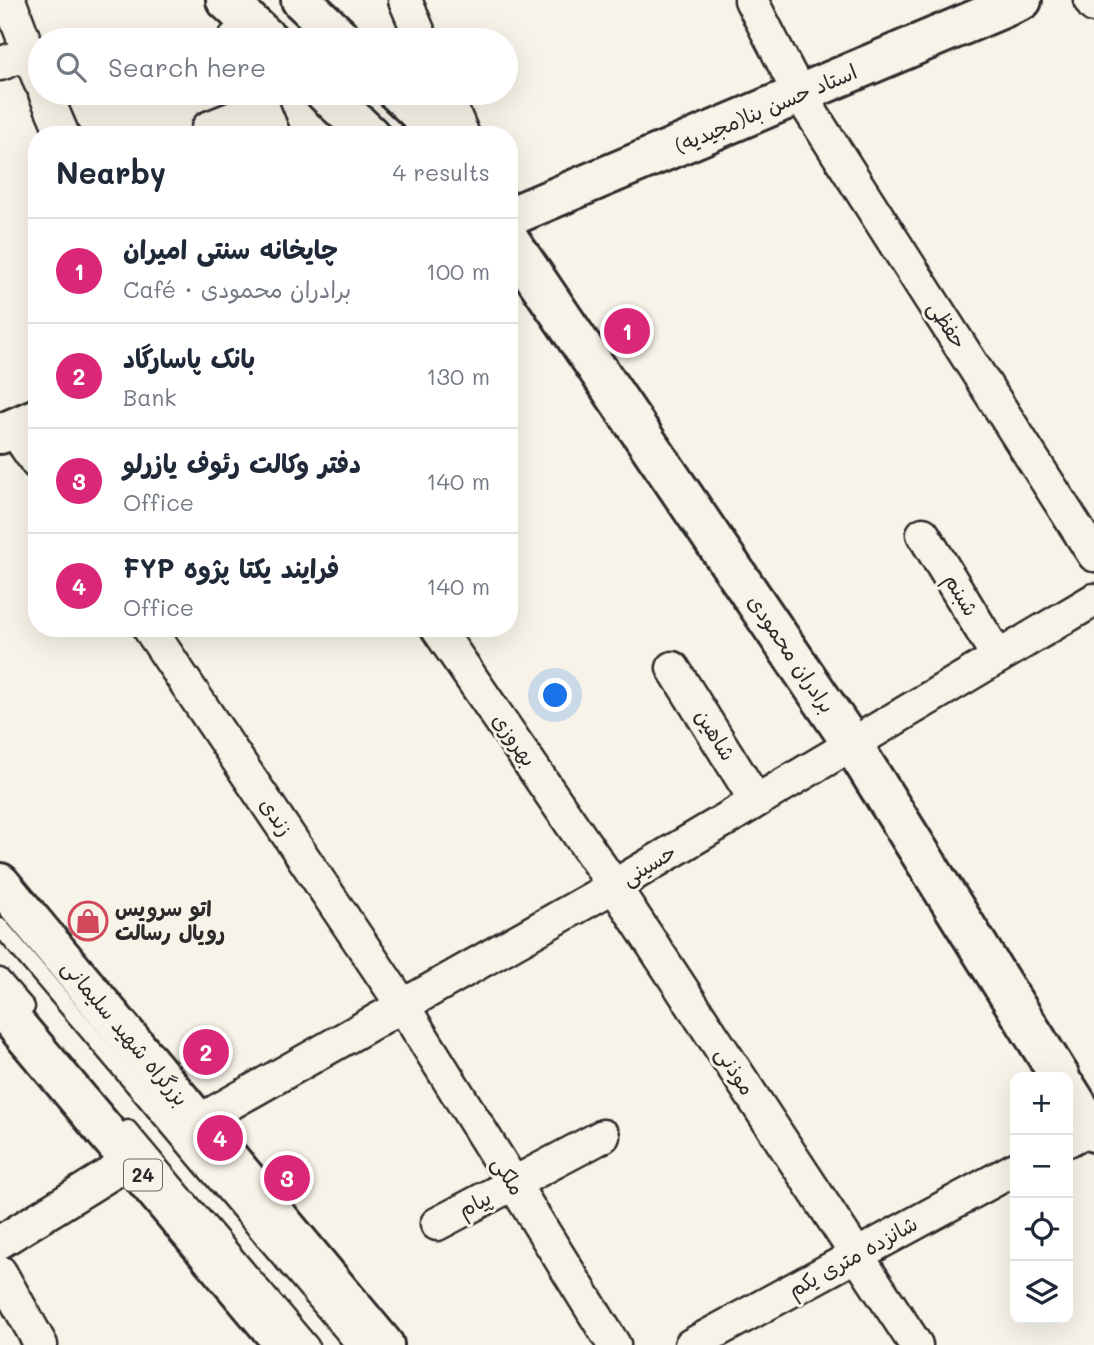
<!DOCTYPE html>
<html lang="en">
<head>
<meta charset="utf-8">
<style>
	body { margin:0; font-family:Mali,"Playpen Sans Arabic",sans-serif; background:#f6f6f7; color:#1f2937 }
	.controls { position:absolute; right:21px; bottom:21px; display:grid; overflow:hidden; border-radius:14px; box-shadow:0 7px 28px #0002 }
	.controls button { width:63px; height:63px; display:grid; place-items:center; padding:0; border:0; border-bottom:2px solid #e0e1e3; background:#fff; color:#1f2937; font:35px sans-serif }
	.you { position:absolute; left:556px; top:696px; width:24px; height:24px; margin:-18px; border:5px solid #fff; border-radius:50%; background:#1a73e8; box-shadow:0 0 0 10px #1a73e833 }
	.badge { display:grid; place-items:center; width:46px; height:46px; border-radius:50%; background:#db2777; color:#fff; font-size:23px; font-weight:700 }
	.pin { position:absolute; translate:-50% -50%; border:4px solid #fff; box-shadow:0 2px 7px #0006 }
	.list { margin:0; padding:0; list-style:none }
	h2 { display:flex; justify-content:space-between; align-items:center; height:91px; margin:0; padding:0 28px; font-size:30px }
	h2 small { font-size:23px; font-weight:400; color:#747a83 }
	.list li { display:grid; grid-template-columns:46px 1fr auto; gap:21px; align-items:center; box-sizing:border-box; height:105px; padding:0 28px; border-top:2px solid #e0e1e3 }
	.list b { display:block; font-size:26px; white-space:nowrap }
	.list p { margin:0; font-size:23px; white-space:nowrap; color:#747a83 }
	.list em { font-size:23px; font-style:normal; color:#747a83 }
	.icon { flex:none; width:38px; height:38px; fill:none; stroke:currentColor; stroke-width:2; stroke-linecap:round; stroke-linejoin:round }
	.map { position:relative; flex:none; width:1094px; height:1345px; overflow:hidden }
	.search { position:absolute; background:#fff; box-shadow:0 7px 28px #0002; left:28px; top:28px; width:490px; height:77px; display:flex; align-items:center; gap:18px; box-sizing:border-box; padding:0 24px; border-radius:38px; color:#747a83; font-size:26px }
	.panel { position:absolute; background:#fff; box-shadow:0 7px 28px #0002; left:28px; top:126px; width:490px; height:511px; border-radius:28px }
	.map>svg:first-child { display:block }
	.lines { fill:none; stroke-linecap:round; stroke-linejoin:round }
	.service-casing { stroke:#2b2b2b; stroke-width:21 }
	.minor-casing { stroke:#2b2b2b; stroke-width:37 }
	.secondary-casing { stroke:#2b2b2b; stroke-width:44 }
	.trunk-casing { stroke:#2b2b2b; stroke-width:44 }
	.service { stroke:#f7f3e8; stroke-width:16 }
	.minor { stroke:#f7f3e8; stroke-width:32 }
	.secondary { stroke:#f7f3e8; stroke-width:38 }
	.trunk { stroke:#f7f3e8; stroke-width:38 }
	.labels { text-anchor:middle; stroke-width:6; stroke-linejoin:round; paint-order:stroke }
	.shield { fill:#f7f3e8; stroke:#686764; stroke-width:2 }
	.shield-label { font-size:19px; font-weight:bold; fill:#2b2b2b }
	.street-label { font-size:21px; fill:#2b2b2b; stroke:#f7f3e8 }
	.poi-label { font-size:21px; font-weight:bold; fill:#2b2b2b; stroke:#f7f3e8; text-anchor:start }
</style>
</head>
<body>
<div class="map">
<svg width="1094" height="1345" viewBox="0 0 1094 1345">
	<rect width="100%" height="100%" fill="#f7f3e8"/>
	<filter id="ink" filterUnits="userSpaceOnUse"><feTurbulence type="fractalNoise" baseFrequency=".0143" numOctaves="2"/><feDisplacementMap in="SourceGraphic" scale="14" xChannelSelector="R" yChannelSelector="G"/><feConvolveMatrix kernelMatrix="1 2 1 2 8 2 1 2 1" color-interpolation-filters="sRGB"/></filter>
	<g filter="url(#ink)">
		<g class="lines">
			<defs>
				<g id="service">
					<polyline points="0,927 354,1345"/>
					<polyline points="0,977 26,1007"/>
					<polyline points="128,1129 310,1345"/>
				</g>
				<g id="minor">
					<polyline points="9,0 40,82"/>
					<polyline points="405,0 422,40"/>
					<polyline points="751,0 800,95 1094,555"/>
					<polyline points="1090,0 1094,6"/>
					<polyline points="235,38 236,40"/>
					<polyline points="0,64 28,53"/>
					<polyline points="45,93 63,135"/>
					<polyline points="257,93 274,135"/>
					<polyline points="445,93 463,135"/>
					<polyline points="208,128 263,106"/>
					<polyline points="13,428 37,463"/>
					<polyline points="923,534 998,657"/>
					<polyline points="149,628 403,1006 614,1345"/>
					<polyline points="437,628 614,886 916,1345"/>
					<polyline points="673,668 756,801"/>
					<polyline points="199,1121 614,886 1094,600"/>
					<polyline points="1068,1140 1091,1128"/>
					<polyline points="437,1224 603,1136"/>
					<polyline points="0,1242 131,1161"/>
					<polyline points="0,1272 41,1345"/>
					<polyline points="691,1345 1015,1169"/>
				</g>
				<g id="secondary">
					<polyline points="226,0 269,40"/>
					<polyline points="301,0 343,40"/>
					<polyline points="325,93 370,135"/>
					<polyline points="398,93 442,135"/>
					<polyline points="509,217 1022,0"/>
					<polyline points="509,239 852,744 1060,1077"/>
					<polyline points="0,434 37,418"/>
					<polyline points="1068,1090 1094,1132"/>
				</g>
				<g id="trunk">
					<polyline points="0,883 384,1345"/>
					<polyline points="0,1006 285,1345"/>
				</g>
			</defs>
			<use href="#service" class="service-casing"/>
			<use href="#minor" class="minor-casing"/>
			<use href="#secondary" class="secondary-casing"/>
			<use href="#trunk" class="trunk-casing"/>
			<use href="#service" class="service"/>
			<use href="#minor" class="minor"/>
			<use href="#secondary" class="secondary"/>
			<use href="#trunk" class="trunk"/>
		</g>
	</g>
	<defs>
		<symbol id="shop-ring" viewBox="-11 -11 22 22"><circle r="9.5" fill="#f7f3e8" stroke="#d1495b" stroke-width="1.5"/><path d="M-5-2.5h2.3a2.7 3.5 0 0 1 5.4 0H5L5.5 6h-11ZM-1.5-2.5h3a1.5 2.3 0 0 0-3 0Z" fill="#d1495b"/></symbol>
	</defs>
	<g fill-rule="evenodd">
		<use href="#shop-ring" x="66" y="899" width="44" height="44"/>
	</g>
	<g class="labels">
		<rect class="shield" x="124" y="1159.5" width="38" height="31" rx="5"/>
		<g class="shield-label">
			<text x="143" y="1182">24</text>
		</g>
		<g class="street-label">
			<text transform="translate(766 109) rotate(-23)" y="7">استاد حسن بنا(مجیدیه)</text>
			<text transform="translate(947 325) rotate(57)" y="7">حفظی</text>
			<text transform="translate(961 595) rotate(59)" y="7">شبنم</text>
			<text transform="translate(791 654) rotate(56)" y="7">برادران محمودی</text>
			<text transform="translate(715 735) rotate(58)" y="7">شاهین</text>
			<text transform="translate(514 740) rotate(55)" y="7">بهروزی</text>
			<text transform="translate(276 817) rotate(56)" y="7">زندی</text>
			<text transform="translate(649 865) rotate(-31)" y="7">حسینی</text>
			<text transform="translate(125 1033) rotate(50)" y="7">بزرگراه شهید سلیمانی</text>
			<text transform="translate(735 1071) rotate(57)" y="7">موذنی</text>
			<text transform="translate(508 1176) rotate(58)" y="7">ملکی</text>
			<text transform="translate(475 1204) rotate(-27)" y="7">پیام</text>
			<text transform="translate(853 1257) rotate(-29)" y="7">شانزده متری یکم</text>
		</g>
		<g class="poi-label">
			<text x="115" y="916">اتو سرویس<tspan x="115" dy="24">رویال رسالت</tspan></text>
		</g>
	</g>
</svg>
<div class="controls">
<button>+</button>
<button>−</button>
<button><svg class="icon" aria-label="locate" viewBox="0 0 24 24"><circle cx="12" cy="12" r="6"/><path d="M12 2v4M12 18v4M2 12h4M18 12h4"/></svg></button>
<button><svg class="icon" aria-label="layers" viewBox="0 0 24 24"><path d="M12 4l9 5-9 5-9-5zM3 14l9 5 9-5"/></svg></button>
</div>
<div class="you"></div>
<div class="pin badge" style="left:627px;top:331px">1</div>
<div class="pin badge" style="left:206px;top:1052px">2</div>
<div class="pin badge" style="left:287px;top:1178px">3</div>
<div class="pin badge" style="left:220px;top:1138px">4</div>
<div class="search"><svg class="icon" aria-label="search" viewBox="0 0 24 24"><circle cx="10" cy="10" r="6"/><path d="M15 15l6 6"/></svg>Search here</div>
<section class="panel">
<h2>Nearby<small>4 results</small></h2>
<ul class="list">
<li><span class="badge">1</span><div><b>چایخانه سنتی امیران</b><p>Café · برادران محمودی</p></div><em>100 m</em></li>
<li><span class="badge">2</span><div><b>بانک پاسارگاد</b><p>Bank</p></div><em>130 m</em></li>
<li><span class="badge">3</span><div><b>دفتر وکالت رئوف یازرلو</b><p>Office</p></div><em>140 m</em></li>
<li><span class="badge">4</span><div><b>FYP فرایند یکتا پژوه</b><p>Office</p></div><em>140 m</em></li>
</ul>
</section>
</div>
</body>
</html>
